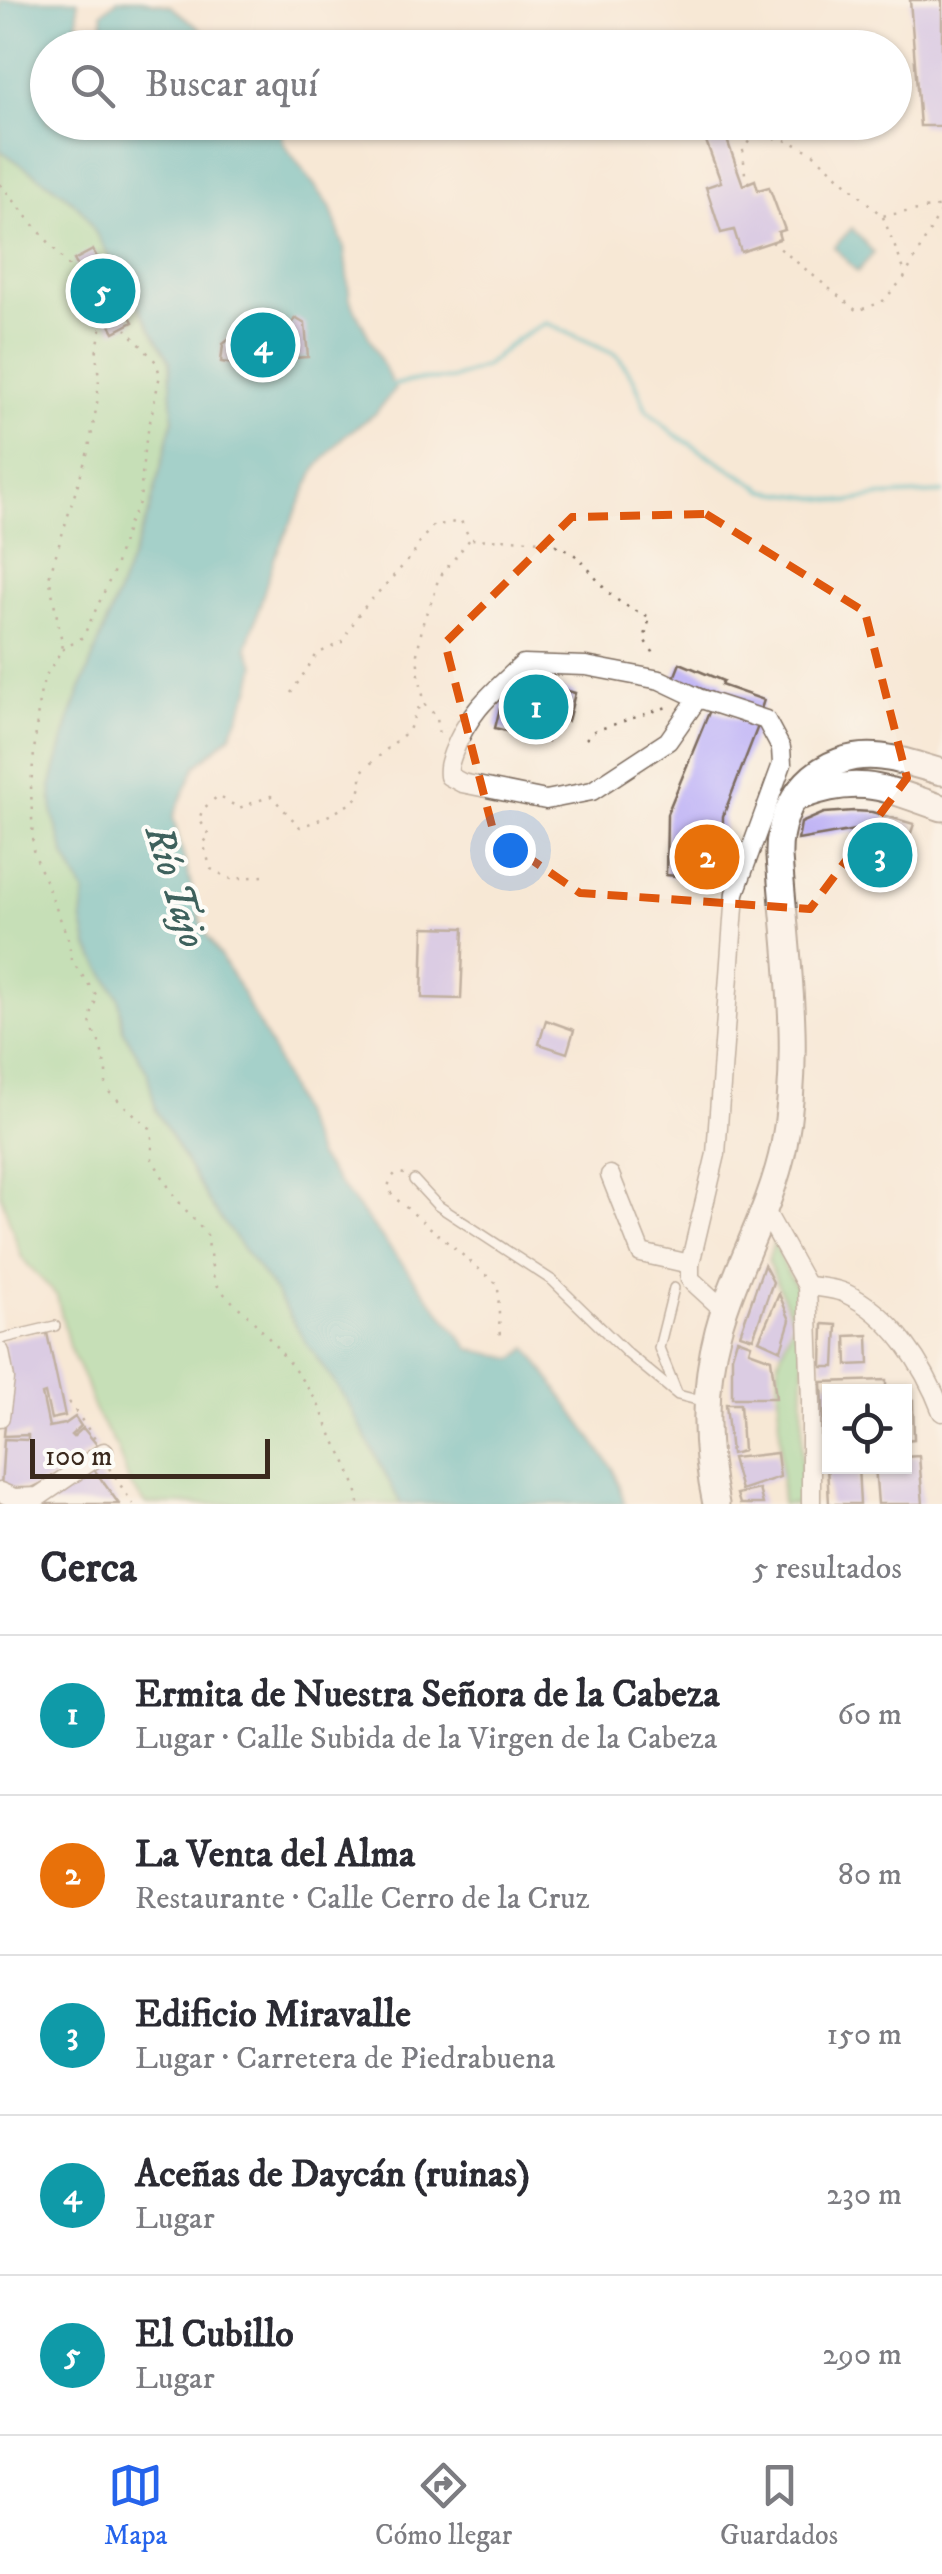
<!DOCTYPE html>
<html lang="es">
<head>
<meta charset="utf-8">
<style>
	body { margin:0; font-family:"IM FELL DW Pica",serif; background:#f2f2f3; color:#2b2b33 }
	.controls { position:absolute; right:30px; bottom:30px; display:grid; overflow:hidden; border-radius:0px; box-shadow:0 2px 8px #0004 }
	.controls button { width:90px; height:90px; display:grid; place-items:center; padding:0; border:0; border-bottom:2px solid #e1e1e2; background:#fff; color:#2b2b33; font:50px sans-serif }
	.scale { position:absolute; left:30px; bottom:25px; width:240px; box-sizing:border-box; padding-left:10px; border:5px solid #3b2a1e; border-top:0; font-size:28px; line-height:35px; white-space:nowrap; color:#3b2a1e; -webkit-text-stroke:8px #fdfcf7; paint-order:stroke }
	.you { position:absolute; left:510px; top:850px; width:35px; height:35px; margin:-25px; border:8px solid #fff; border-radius:50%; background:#1a73e8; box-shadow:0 0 0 15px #1a73e833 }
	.badge { display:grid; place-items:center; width:65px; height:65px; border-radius:50%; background:#2563eb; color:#fff; font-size:32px; font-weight:700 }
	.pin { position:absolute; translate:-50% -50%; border:5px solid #fff; box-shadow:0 2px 10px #0006 }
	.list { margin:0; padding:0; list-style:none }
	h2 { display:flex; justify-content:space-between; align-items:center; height:130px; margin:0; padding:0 40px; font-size:42px }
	h2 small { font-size:32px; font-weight:400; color:#7c7c81 }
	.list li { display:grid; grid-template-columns:65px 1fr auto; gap:30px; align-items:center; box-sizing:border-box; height:160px; padding:0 40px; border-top:2px solid #e1e1e2 }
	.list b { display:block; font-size:38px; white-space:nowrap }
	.list p { margin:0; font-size:32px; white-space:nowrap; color:#7c7c81 }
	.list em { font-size:32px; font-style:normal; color:#7c7c81 }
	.icon { flex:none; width:55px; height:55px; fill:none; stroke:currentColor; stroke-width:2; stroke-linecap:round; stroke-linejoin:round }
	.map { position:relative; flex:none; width:942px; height:1504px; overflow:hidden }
	.search { position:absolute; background:#fff; box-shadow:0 2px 8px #0004; left:30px; right:30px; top:30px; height:110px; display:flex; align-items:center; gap:25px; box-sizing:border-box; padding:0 35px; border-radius:55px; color:#7c7c81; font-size:38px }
	.sheet { height:930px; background:#fff }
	nav { display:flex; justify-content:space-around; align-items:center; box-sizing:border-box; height:140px; border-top:2px solid #e1e1e2; background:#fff; font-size:28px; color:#7c7c81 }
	nav a { display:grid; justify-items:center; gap:5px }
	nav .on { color:#2563eb }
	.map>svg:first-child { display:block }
	.green { fill:#8ad592; stroke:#628058; stroke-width:2.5 }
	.water { fill:#43b3ba; stroke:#3f6e6c; stroke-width:2.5 }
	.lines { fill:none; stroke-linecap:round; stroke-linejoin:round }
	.stream { stroke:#43b3ba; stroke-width:5 }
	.building { fill:#b8aaf4 }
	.lane-casing { stroke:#7d6c5e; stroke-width:12 }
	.street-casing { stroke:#7d6c5e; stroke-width:21 }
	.secondary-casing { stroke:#7d6c5e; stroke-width:29 }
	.path { stroke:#7d6c5e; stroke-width:2.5; stroke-dasharray:2.5 8; stroke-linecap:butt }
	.lane { stroke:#fff; stroke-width:9 }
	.street { stroke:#fff; stroke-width:18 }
	.secondary { stroke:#fff; stroke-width:25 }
	.marked { fill:none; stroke:#df570d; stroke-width:8; stroke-dasharray:20 12; stroke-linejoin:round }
	.labels { text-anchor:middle; stroke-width:8; stroke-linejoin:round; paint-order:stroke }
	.water-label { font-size:40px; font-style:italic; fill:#3e615c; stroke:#fdfcf7 }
</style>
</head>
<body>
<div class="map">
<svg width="942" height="1504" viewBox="0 0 942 1504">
	<rect width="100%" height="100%" fill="#fdfcf7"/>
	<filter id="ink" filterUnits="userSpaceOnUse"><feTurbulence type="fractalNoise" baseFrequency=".01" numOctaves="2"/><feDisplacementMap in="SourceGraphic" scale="20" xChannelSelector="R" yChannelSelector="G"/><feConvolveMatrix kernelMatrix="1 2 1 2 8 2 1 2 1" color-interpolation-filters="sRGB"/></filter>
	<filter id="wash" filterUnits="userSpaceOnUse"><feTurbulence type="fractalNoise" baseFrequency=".0048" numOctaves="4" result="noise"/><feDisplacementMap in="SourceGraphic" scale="40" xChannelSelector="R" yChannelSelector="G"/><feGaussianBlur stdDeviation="2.25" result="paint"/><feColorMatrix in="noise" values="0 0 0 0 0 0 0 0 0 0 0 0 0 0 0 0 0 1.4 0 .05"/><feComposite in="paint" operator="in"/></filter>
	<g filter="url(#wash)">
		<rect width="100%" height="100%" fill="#f7e8d5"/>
		<g class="green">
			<polygon points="0,150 63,193 83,211 170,361 173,420 149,513 71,715 51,787 53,814 65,855 85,894 82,918 88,946 119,998 123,1030 147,1071 156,1110 212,1207 277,1294 305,1341 346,1399 401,1504 146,1504 130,1485 117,1448 95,1412 85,1381 69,1347 57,1296 22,1258 0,1193"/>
			<polygon points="774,1241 787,1272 800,1292 804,1325 801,1504 782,1504 778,1361 793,1321 768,1261"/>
		</g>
		<g class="water">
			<polygon points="0,0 78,0 78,29 82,47 48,48 48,122 279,123 284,144 330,206 344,247 350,299 395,389 375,414 344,436 316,469 274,559 247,648 256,665 251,687 231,735 196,766 173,817 203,929 232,975 271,1047 318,1157 470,1349 514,1359 528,1348 612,1467 625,1504 401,1504 346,1399 305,1341 277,1294 212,1207 156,1110 147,1071 123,1030 119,998 88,946 82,918 85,894 65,855 53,814 51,787 71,715 149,513 173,420 170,361 83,211 63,193 0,150"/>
			<polygon points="118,0 141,0 171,6 223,47 110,47 103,26 102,12"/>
			<polygon points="852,228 874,253 857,272 834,247"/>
		</g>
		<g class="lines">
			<polyline class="stream" points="389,386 417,380 452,379 485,366 516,340 546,323 617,355 635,381 646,409 674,434 766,491 847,502 880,496 942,493"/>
		</g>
		<g id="blocks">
			<g class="building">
				<polygon points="910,0 942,0 942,126 920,126"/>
				<polygon points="725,134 743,185 755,180 758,190 769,187 785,230 778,232 780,239 741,252 734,230 721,233 706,187 721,182 706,141"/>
				<polygon points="93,250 133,322 114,332 74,260"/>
				<polygon points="295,318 305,324 308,357 293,358 290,328"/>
				<polygon points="261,322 268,335 269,360 253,360 251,346"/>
				<polygon points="285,326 289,347 286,358 274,360 275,336"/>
				<polygon points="235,335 239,348 234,364 221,362 223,344"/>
				<polygon points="680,663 723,681 721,685 764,700 760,712 674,678"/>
				<polygon points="528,680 575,693 568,721 554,717 548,742 495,728 504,692 523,697"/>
				<polygon points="710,710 758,726 723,816 722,880 666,875 667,814"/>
				<polygon points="854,811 872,812 914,824 892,888 860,880 855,830 798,840 801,823 824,813"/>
				<polygon points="424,927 464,928 461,999 422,998"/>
				<polygon points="546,1020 574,1030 567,1053 539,1044"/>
				<polygon points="764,1265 773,1282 753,1338 740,1334"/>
				<polygon points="779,1294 790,1320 781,1350 759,1340"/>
				<polygon points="823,1324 837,1325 835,1367 822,1367"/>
				<polygon points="47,1333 65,1416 51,1419 45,1393 42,1394 49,1427 65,1424 75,1417 81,1426 71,1435 73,1437 83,1428 98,1446 53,1478 32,1488 1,1488 4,1439 28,1440 28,1435 4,1436 9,1378 3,1341"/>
				<polygon points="868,1335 869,1364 847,1365 846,1336"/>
				<polygon points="737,1339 751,1344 749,1351 771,1359 776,1398 732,1398 732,1356"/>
				<polygon points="886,1380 886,1391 830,1391 830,1442 824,1442 822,1382"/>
				<polygon points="913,1400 914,1439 904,1440 904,1401"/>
				<polygon points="726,1404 740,1404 743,1451 731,1454"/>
				<polygon points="777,1453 780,1477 741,1490 732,1458"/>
				<polygon points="919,1456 923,1504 878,1504 875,1466 904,1466 904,1457"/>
				<polygon points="827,1466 858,1466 860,1504 829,1504"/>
				<polygon points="93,1468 119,1504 41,1504"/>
				<polygon points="759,1489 763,1504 740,1504 737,1494"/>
			</g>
		</g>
	</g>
	<g filter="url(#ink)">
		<use href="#blocks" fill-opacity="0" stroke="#7d6c5e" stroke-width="2.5"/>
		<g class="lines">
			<defs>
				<g id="lane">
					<polyline points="414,1180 437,1205 553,1281 627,1353 678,1395 705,1402"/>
					<polyline points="674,1288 659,1348 677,1393"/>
					<polyline points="0,1339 55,1326"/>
				</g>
				<g id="street">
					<path d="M698 698 668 741 592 791 546 800 462 783 449 776C448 766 450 762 453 753 469 711 491 694 523 664L586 666 660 680 698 698 766 720 781 748 782 764 735 893 716 1154 690 1264V1279L725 1311"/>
					<polyline points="610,1175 641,1253 690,1264"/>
					<polyline points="764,1209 807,1286 811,1401 811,1504"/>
					<path d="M807 1286C819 1287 834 1288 845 1293 892 1315 924 1365 942 1412"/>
					<polyline points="0,1352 5,1379 0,1417"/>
					<polyline points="0,1492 14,1498 38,1497 104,1452"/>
				</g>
				<g id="secondary">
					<path d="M802 796C861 774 886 789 942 808"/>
					<path d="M716 1504C704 1448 703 1387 718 1331 735 1267 771 1210 784 1145 802 1051 786 952 779 857 777 799 820 750 881 757 902 759 922 767 942 772"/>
				</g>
			</defs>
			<use href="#lane" class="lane-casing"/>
			<use href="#street" class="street-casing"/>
			<use href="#secondary" class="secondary-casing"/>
			<g class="path">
				<polyline points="749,183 745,174 743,149 754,135 789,141 813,153 882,216 942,206"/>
				<path d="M0 184 71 269 102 324 96 354 99 378 97 404 89 448 49 577 62 642 61 651 45 677 39 699 31 785 33 850 69 941 71 960 97 996 90 1019 91 1027 100 1044 106 1070V1084L110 1093 150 1128 152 1138V1159L174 1196 207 1235 214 1280 220 1289C230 1301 243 1310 254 1322 275 1344 296 1370 313 1396 322 1409 326 1425 333 1438 344 1457 357 1483 359 1504"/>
				<polyline points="883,217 906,275"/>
				<polyline points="772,242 857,311 882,302 904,278 942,209"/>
				<path d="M472 539C502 541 546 534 572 553 588 564 595 580 609 593 620 604 635 611 650 617L644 640 653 652 655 659"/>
				<polyline points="62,650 83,637 113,573 129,522 140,501 144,450 160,375 156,362 126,329"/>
				<polyline points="291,693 317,654 342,642 360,612 413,555 421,540 433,526 461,521 470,539 438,579 434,596 424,618 417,654 419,676 425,705 437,717 439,738"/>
				<polyline points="586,739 594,731 673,705"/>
				<path d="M263 876 231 879 211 869 203 843 210 836 199 819 203 809 218 796 239 808 271 796 300 827C315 822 346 809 356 798 362 791 361 781 361 772L409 730 417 709 424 705"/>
				<polyline points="404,1174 397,1172 390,1179 388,1189 395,1198 498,1285 500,1341"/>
				<polyline points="69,1402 95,1439"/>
				<polyline points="109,1468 133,1504"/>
			</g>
			<use href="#lane" class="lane"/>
			<use href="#street" class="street"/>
			<use href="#secondary" class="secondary"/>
		</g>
	</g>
	<path d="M0 0H942V1504H0ZM706 514 865 612 907 778 810 909 580 893 494 834 445 643 572 517Z" fill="#f7e8d5" fill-opacity=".55" fill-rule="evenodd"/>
	<path class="marked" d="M706 514 865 612 907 778 810 909 580 893 494 834 445 643 572 517Z"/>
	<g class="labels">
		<g class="water-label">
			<text transform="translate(177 886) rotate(73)" y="14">Río Tajo</text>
		</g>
	</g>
</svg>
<div class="controls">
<button><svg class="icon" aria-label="locate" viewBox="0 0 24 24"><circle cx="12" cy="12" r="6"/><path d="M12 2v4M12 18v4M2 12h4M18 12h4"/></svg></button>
</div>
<div class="scale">100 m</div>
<div class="you"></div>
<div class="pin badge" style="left:536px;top:707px;background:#0f9aa8">1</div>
<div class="pin badge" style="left:707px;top:857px;background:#e8710a">2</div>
<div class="pin badge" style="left:880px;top:855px;background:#0f9aa8">3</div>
<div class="pin badge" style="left:263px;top:345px;background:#0f9aa8">4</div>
<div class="pin badge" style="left:103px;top:291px;background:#0f9aa8">5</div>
<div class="search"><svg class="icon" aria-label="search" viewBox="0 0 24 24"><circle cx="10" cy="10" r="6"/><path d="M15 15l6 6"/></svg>Buscar aquí</div>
</div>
<section class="sheet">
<h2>Cerca<small>5 resultados</small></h2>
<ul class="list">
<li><span class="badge" style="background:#0f9aa8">1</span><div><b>Ermita de Nuestra Señora de la Cabeza</b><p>Lugar · Calle Subida de la Virgen de la Cabeza</p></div><em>60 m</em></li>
<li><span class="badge" style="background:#e8710a">2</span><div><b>La Venta del Alma</b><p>Restaurante · Calle Cerro de la Cruz</p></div><em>80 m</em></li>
<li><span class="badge" style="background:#0f9aa8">3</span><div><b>Edificio Miravalle</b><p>Lugar · Carretera de Piedrabuena</p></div><em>150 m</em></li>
<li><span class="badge" style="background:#0f9aa8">4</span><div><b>Aceñas de Daycán (ruinas)</b><p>Lugar</p></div><em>230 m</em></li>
<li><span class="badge" style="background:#0f9aa8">5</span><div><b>El Cubillo</b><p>Lugar</p></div><em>290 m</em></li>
</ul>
</section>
<nav>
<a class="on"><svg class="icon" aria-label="map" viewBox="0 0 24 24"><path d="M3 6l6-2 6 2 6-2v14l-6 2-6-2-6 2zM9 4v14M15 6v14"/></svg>Mapa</a>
<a><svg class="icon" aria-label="directions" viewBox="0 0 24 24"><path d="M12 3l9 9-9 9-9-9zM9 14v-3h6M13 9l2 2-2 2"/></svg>Cómo llegar</a>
<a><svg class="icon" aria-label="saved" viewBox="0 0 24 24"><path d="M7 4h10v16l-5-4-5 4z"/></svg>Guardados</a>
</nav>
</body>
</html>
